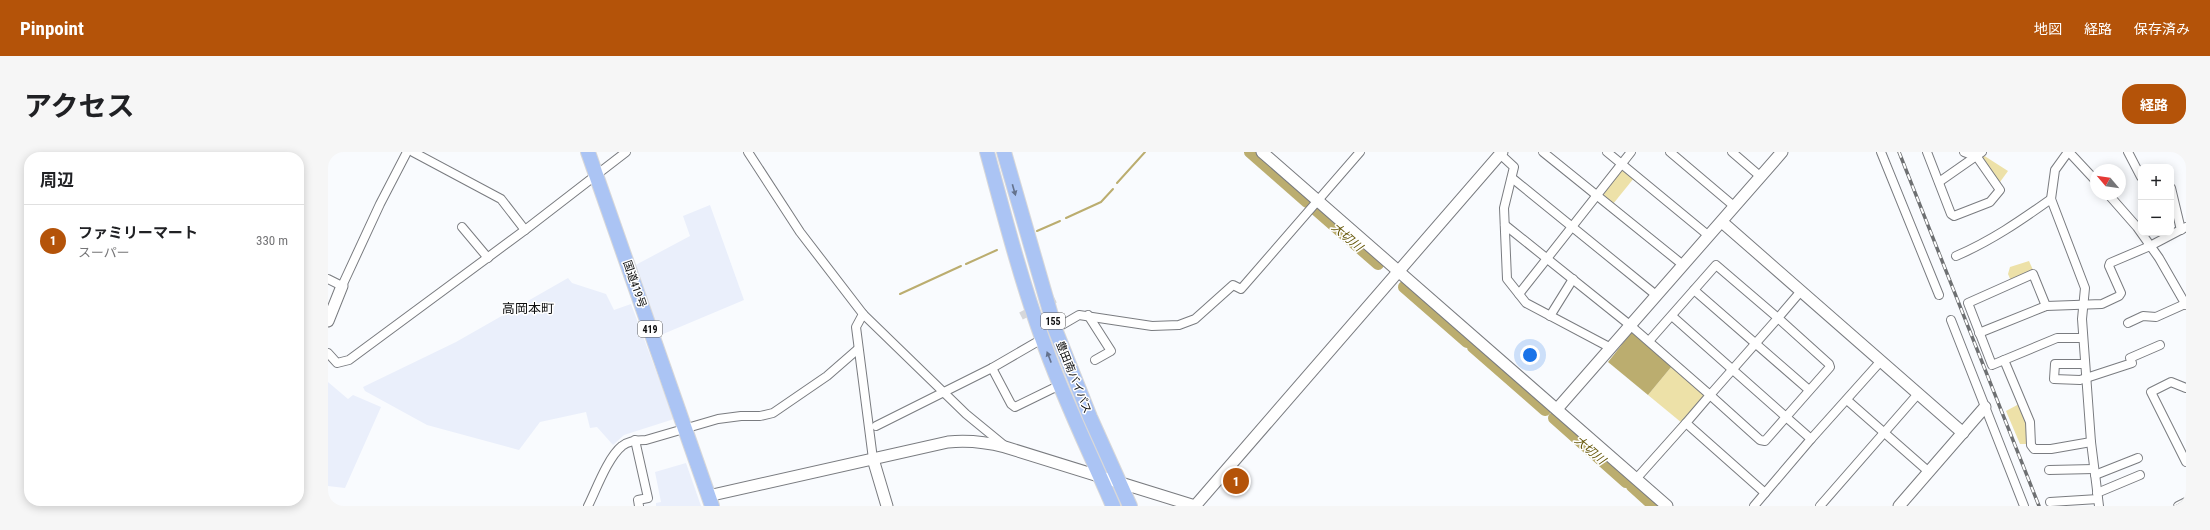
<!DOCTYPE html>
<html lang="ja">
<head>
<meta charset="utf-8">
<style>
	body { margin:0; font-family:"Roboto Condensed","Noto Sans JP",sans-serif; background:#f6f6f6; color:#202124 }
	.controls { position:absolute; right:12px; top:12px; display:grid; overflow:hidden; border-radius:8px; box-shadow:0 2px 10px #0003 }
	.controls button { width:36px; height:36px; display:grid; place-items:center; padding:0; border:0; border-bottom:1px solid #e0e0e0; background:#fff; color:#202124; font:20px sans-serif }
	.compass { position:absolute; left:1762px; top:12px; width:36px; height:36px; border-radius:50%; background:#fff; box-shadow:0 2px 10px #0003; rotate:299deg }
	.you { position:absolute; left:1202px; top:203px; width:14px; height:14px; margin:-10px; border:3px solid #fff; border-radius:50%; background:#1a73e8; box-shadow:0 0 0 6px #1a73e833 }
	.badge { display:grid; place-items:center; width:26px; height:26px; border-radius:50%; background:#b45309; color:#fff; font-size:13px; font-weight:700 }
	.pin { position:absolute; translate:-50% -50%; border:2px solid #fff; box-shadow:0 1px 4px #0006 }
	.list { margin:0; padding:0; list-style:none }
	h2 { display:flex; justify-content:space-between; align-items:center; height:52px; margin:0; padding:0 16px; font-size:17px }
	h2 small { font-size:13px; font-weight:400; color:#757577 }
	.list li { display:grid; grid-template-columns:26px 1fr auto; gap:12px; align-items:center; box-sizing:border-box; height:72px; padding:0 16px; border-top:1px solid #e0e0e0 }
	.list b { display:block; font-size:15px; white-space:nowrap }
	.list p { margin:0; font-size:13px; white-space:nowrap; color:#757577 }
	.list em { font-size:13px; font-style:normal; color:#757577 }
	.map { position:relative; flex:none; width:1858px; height:354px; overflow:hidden; border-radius:16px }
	header { display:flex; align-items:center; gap:24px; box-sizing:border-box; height:56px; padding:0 20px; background:#b45309; color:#fff }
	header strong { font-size:19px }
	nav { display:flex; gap:22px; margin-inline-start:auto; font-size:14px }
	.intro { display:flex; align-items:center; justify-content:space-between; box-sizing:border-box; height:96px; padding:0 24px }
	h1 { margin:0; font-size:28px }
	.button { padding:10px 18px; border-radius:16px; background:#b45309; color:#fff; font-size:14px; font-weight:700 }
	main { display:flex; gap:24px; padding:0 24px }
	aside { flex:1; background:#fff; border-radius:16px; box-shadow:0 2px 10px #0003 }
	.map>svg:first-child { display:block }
	.built { fill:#eaeffb }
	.green { fill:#ede1a8 }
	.water { fill:#bbad6f }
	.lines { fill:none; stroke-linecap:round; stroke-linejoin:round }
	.stream { stroke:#bbad6f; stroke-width:2 }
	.river { stroke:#bbad6f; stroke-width:12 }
	.street-tunnel { stroke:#d6d7da; stroke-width:8; stroke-dasharray:8 4; stroke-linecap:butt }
	.street-casing { stroke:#7a7c80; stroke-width:10 }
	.secondary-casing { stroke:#7a7c80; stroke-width:13 }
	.highway-casing { stroke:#d8d8d9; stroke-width:16 }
	.street { stroke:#fff; stroke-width:8 }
	.secondary { stroke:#fff; stroke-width:11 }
	.highway { stroke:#abc4f4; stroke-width:14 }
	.rail-casing { stroke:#6e7072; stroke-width:3.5 }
	.rail { stroke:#fff; stroke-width:2; stroke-dasharray:6; stroke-linecap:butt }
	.oneway { fill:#64728d }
	.labels { text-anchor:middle; stroke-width:3; stroke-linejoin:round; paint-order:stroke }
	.shield { fill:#fff; stroke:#565657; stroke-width:1 }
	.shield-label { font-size:10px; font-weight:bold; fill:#0d0e0f }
	.street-label { font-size:11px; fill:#0d0e0f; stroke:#fff }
	.water-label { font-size:12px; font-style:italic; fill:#665709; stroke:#fff }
	.quarter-label { font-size:13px; fill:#0d0e0f; stroke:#fff }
</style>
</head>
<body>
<header>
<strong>Pinpoint</strong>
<nav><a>地図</a><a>経路</a><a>保存済み</a></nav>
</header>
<div class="intro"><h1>アクセス</h1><a class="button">経路</a></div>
<main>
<aside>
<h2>周辺<small></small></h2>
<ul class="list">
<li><span class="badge">1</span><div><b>ファミリーマート</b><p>スーパー</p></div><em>330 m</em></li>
</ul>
</aside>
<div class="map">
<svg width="1858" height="354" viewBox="0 0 1858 354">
	<rect width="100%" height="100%" fill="#f9fbfe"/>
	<g class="built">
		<polygon points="382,53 416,148 328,185 302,116 362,84 355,64"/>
		<polygon points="240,126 244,131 278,142 286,158 303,152 346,267 296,283 285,293 269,275 262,276 258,260 212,270 191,298 99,273 37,239 35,235 128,190"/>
		<polygon points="0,230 20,247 25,243 53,255 17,336 0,334"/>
		<polygon points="358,311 373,354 328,354 328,351 333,350 327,320"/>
	</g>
	<g class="green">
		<polygon points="1655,3 1680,19 1672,30 1653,8"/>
		<polygon points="1296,17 1306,26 1285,52 1274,44 1274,41 1293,18"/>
		<polygon points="1701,109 1705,118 1703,121 1683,129 1680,122 1682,115"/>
		<polygon points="1344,214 1375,242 1375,245 1354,271 1320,243"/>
		<polygon points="1691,252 1699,271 1699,292 1692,292 1678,259"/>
	</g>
	<polygon class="water" points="1303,181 1308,182 1344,214 1320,243 1280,210"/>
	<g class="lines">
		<g class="stream">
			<polyline points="789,31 817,0"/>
			<polyline points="738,66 773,50 785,37"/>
			<polyline points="709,79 732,69"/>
			<polyline points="638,112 669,98"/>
			<polyline points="572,142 633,114"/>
		</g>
		<g class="river">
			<polyline points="922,0 979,50"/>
			<polyline points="987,57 1050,112"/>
			<polyline points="1076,135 1139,190"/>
			<polyline points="1145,195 1217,258"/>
			<polyline points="1226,266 1298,330"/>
			<polyline points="1304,334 1326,354"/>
		</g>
		<polyline class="street-tunnel" points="693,164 727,147"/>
		<defs>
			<g id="street">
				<polyline points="85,0 173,47 197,78"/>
				<polyline points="420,0 472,80 535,162 638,262 677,294"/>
				<polyline points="1215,0 1355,113"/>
				<polyline points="1279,0 1381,84"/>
				<polyline points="1342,0 1407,55"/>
				<polyline points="1404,0 1433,25"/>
				<polyline points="1553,0 1611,143"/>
				<polyline points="1599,0 1623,62 1626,64 1662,50 1672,38 1649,5 1636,0"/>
				<polyline points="1740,0 1727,18 1723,47 1757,136 1754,167 1763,290 1771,354"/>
				<polyline points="1741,0 1768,29"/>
				<polyline points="1800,0 1813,25"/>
				<polyline points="1172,2 1186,15 1176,56 1179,127 1198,151 1283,196"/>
				<polyline points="1184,26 1328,143"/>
				<polyline points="1611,30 1654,0"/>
				<polyline points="1843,36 1853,78"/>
				<polyline points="1780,42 1809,75 1831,106 1858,153"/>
				<polyline points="1177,73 1303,174 1382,243 1450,166 1388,113 1321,189"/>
				<polyline points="134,75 160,106"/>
				<path d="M1628 104C1663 89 1692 69 1723 47"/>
				<polyline points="0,127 14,134 52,52 79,0"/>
				<polyline points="1366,138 1481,238"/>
				<polyline points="1191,142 1303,0"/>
				<polyline points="1718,154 1705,122 1640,151 1664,213 1729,186 1755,186"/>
				<polyline points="535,162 528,175 545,307"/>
				<polyline points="760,163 783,199 767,208"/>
				<polyline points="1222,164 1245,127"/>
				<polyline points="1344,164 1458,265 1437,289 1432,288 1382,243 1358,271 1437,341 1483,287 1458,265 1502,215 1501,212 1450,166 1473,139"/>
				<polyline points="1623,168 1696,354"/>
				<polyline points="1800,171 1815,164 1828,165 1857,152"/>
				<polyline points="727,177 751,163 824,174 851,173 867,167 905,133 913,137 1032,0"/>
				<polyline points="1651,181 1718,154 1774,152 1791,144 1793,141 1781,114 1782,111 1822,94 1858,75"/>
				<polyline points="0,201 9,211 21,208 197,78 298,0"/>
				<polyline points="1676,208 1702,270 1703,293 1706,297 1723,297 1763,290"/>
				<polyline points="1757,212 1727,212 1726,227 1752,228 1804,211 1802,206 1832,193"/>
				<polyline points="664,216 683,252 687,255 732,233"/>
				<polyline points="1858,236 1843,230 1823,240 1858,310"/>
				<polyline points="1519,248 1601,320"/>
				<polyline points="548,274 664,216 714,187"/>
				<polyline points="1483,287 1552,210"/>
				<polyline points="307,288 320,346 310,348 311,354"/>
				<polyline points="1721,318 1766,317"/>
				<polyline points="1767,323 1810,306"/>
				<polyline points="1308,327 1358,271"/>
				<polyline points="1769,341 1812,323"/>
				<polyline points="1722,350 1770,347"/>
				<path d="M260 354C268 338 280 305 294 294 300 289 310 288 318 288L390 267 413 264H432L445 261 499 224 530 197"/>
				<polyline points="1426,354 1437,341"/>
				<polyline points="1492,354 1589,243"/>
				<polyline points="1850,354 1858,350"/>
			</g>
			<g id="secondary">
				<polyline points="934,0 1339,354"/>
				<polyline points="1394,70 1635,281"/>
				<polyline points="0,169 14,134"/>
				<polyline points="1229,257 1454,0"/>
				<polyline points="545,307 559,354"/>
				<path d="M380 344 620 290C640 288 658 290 677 295L867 354"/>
				<polyline points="867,354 1174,0"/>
				<polyline points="1571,354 1657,255"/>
			</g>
			<g id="highway">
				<polyline points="260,0 384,354"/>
				<path d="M659 0C676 62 692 125 714 186 734 244 761 298 785 354"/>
				<polyline points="676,0 727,177 762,265 802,354"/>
			</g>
		</defs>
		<use href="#street" class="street-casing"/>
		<use href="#secondary" class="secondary-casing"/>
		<use href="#highway" class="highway-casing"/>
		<use href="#street" class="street"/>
		<use href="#secondary" class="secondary"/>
		<use href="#highway" class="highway"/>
		<defs>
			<polyline id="rail" points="1571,0 1711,354"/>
		</defs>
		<use href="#rail" class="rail-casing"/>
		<use href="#rail" class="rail"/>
	</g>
	<defs><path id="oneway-solid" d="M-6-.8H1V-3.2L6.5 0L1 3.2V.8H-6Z"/></defs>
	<g class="oneway">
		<use href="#oneway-solid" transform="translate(686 38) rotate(74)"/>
		<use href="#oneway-solid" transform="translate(721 205) rotate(-111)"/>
	</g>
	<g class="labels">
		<g class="shield">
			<rect x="713" y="161" width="24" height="16" rx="3"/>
			<rect x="310" y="169" width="24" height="16" rx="3"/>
		</g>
		<g class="shield-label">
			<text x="725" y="173">155</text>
			<text x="322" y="181">419</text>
		</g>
		<g class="street-label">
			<text transform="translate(307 132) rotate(71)" y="4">国道419号</text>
			<text transform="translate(746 225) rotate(68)" y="4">豊田南バイパス</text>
		</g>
		<g class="water-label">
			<text transform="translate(1019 85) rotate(41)" y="4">大切川</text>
			<text transform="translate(1262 298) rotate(41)" y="4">大切川</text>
		</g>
		<g class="quarter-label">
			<text x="200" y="161">高岡本町</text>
		</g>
	</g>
</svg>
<div class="controls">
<button>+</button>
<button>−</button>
</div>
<svg class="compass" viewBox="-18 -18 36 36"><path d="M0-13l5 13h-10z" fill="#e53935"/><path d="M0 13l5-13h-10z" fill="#757577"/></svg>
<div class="you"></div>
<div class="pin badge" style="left:908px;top:329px">1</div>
</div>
</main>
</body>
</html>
